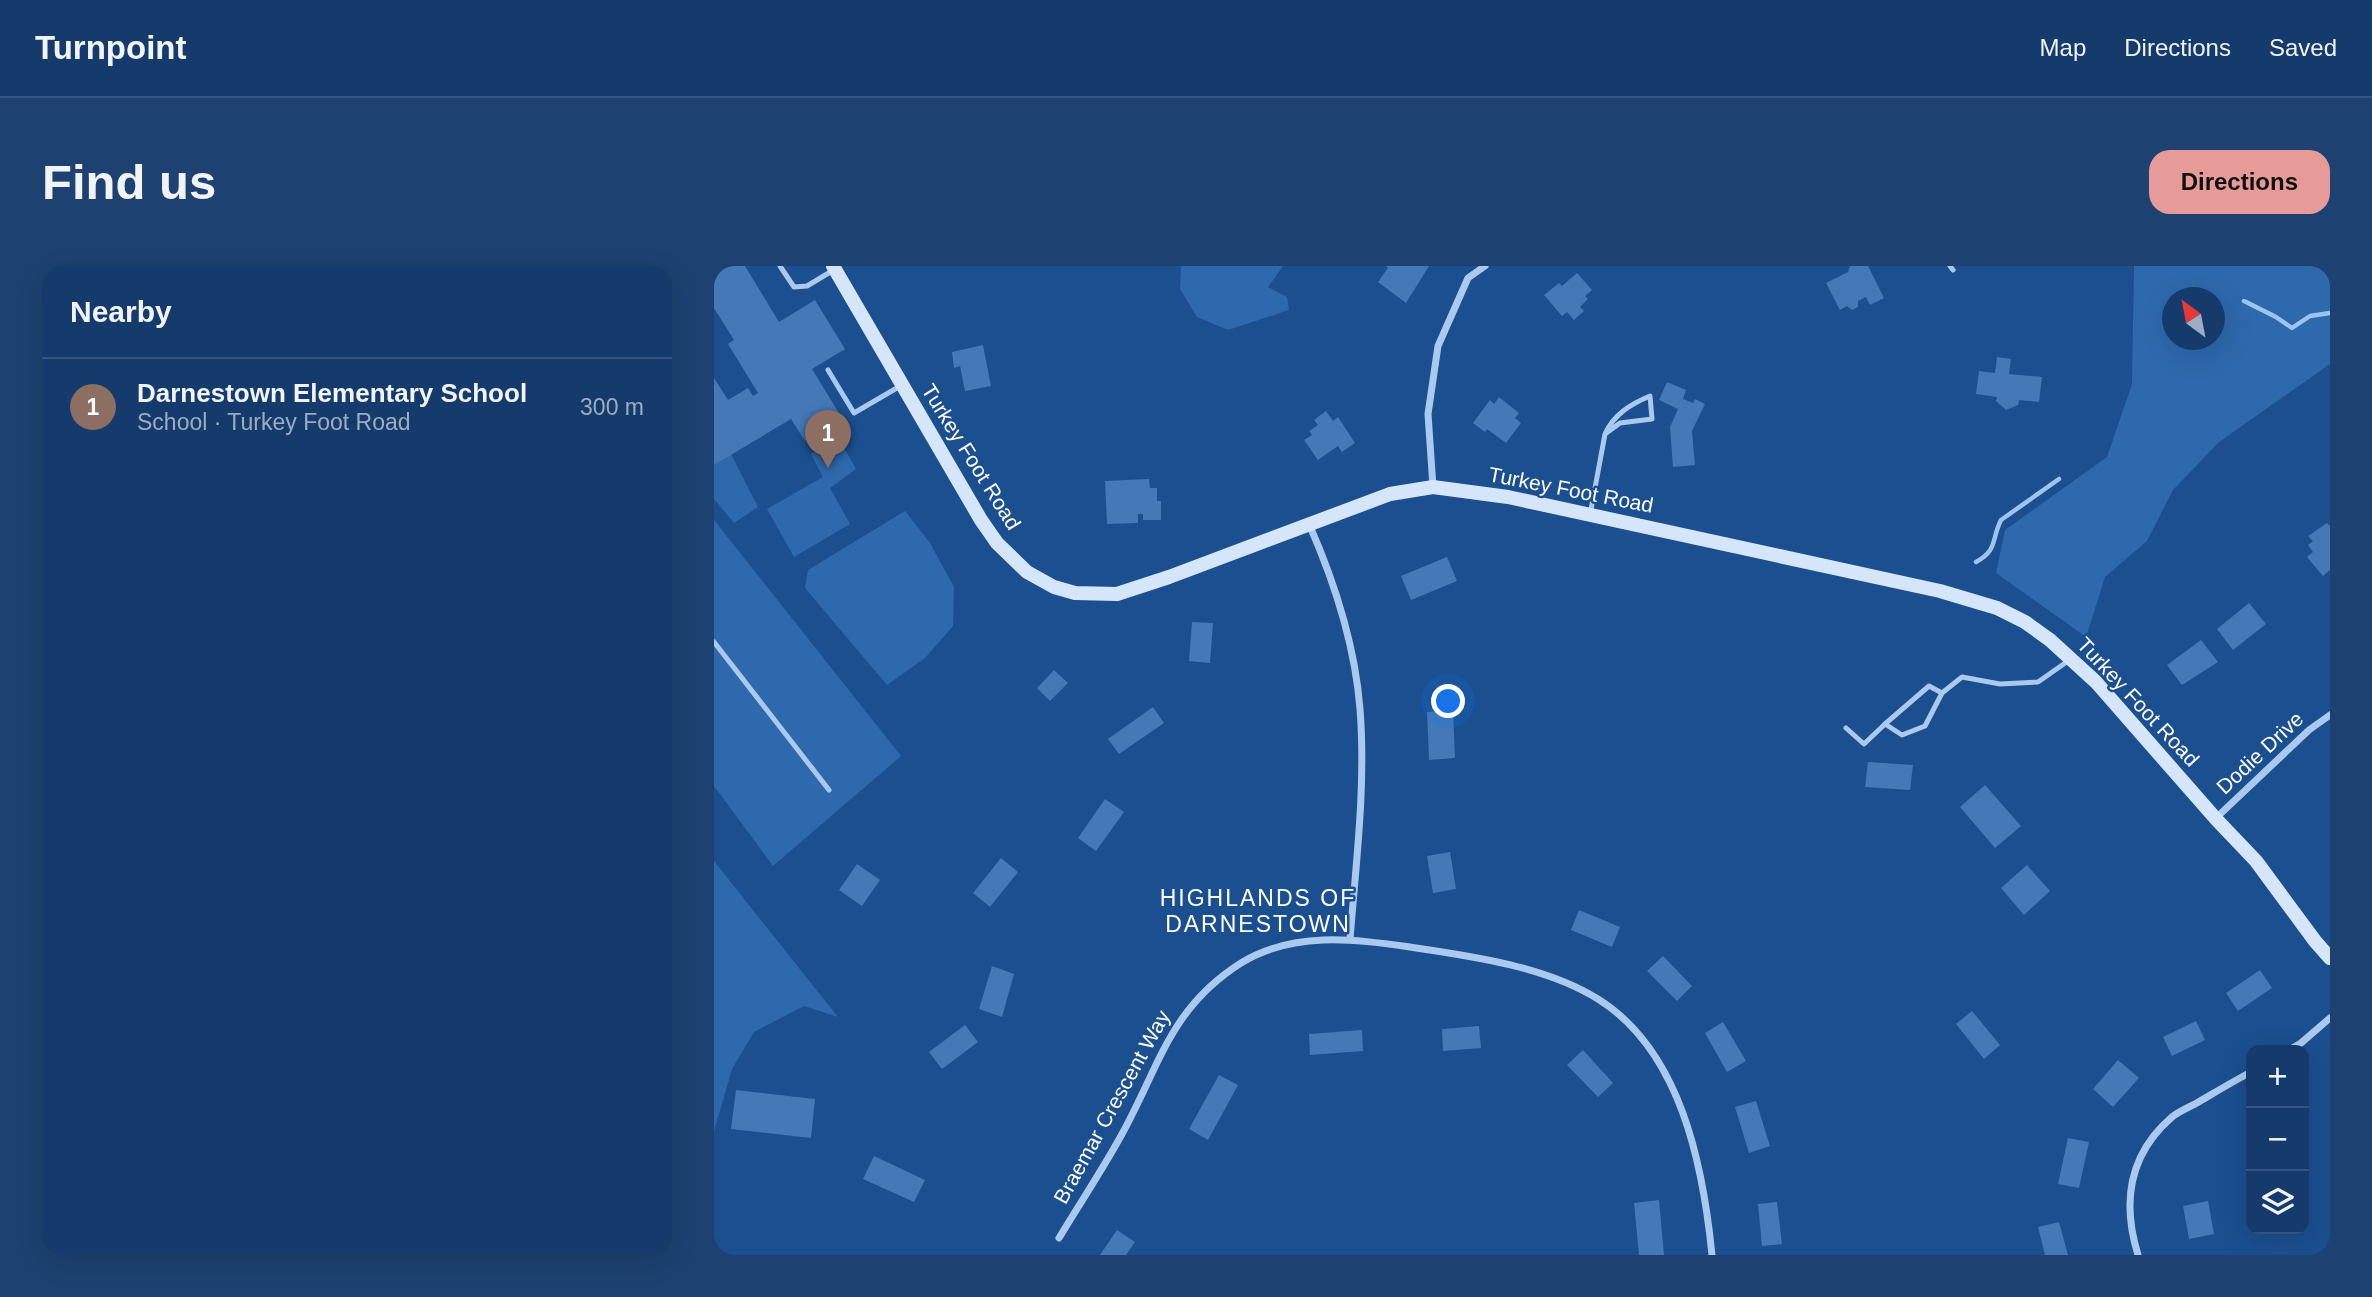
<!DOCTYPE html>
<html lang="en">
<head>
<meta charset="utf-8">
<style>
	body { margin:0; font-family:Arial,sans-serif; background:#1d4271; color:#f1f3f6 }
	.controls { position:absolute; right:21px; bottom:21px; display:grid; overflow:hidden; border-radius:14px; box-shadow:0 7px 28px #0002 }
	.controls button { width:63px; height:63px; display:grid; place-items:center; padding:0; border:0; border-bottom:2px solid #33557e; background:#143b6b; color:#f1f3f6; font:35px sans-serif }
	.compass { position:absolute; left:1448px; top:21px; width:63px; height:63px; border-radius:50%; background:#143b6b; box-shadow:0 7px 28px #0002; rotate:328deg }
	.you { position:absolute; left:735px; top:436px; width:24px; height:24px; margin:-18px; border:5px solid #fff; border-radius:50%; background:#1a73e8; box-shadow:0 0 0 10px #1a73e833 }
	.badge { display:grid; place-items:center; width:46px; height:46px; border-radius:50%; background:#e69b98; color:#fff; font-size:23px; font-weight:700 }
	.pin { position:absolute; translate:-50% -58px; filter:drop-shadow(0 2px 4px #0008) }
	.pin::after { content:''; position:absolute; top:37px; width:24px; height:21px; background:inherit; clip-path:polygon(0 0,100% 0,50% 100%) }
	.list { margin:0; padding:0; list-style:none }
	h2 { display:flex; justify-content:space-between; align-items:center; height:91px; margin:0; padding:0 28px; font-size:30px }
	h2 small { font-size:23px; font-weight:400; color:#9dadc1 }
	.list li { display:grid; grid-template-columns:46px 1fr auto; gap:21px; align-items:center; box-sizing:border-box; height:98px; padding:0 28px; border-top:2px solid #33557e }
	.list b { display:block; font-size:26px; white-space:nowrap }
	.list p { margin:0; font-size:23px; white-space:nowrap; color:#9dadc1 }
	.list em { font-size:23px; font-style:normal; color:#9dadc1 }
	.icon { flex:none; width:38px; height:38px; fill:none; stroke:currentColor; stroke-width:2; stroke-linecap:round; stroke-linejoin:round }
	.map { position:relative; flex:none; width:1616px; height:989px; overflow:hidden; border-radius:21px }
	header { display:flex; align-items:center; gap:42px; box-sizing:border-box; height:98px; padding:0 35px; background:#143b6b; border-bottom:2px solid #33557e }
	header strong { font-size:33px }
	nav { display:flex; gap:38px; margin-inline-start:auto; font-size:24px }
	.intro { display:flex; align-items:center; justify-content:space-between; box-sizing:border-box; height:168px; padding:0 42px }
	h1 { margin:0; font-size:49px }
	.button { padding:18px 32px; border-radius:21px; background:#e69b98; color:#111; font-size:24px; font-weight:700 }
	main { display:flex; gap:42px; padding:0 42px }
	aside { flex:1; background:#143b6b; border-radius:21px; box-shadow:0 7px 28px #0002 }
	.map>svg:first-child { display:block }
	.green { fill:#2e69ad; fill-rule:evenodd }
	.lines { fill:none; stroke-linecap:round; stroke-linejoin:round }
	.stream { stroke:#9cc4f0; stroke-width:4.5 }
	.building { fill:#4478b7 }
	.lane { stroke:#a9c9ee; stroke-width:5 }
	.street { stroke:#a9c9ee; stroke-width:7 }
	.secondary { stroke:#d6e6fa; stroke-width:14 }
	.labels { text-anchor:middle; stroke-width:5; stroke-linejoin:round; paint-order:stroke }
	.street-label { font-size:21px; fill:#fff; stroke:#1b4f8f }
	.neighbourhood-label { font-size:23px; letter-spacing:2px; fill:#fff; stroke:#1b4f8f }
</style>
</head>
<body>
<header>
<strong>Turnpoint</strong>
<nav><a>Map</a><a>Directions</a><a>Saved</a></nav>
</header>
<div class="intro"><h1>Find us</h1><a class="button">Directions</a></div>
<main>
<aside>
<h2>Nearby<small></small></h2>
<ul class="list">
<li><span class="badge" style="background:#8d6e63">1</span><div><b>Darnestown Elementary School</b><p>School · Turkey Foot Road</p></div><em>300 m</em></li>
</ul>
</aside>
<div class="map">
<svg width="1616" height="989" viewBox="0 0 1616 989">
	<rect width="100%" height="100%" fill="#1b4f8f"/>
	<g class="green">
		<polygon points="467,0 569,0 554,21 573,31 575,44 514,64 483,51 466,23"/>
		<path d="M1420 0H1616V98L1505 176 1459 224 1433 275 1391 311 1372 371 1282 307 1291 264 1393 191 1418 118ZM1458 32H1500V74H1458Z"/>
		<polygon points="124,171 142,203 116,222 136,258 80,291 53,243 109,211 97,188"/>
		<polygon points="17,188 44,241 20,257 0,233 0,199"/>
		<polygon points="191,245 216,277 240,321 239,360 211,392 173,419 91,322 94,304"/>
		<polygon points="0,254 187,490 59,600 0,520"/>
		<polygon points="0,595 124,751 90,740 40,766 18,803 0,865"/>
	</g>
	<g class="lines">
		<g class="stream">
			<polyline points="1530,35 1562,51 1578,62 1596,50 1616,47"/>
			<path d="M1262 296C1284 284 1277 274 1287 254L1345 213"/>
		</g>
	</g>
	<g class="building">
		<polygon points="0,0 31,0 65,56 101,34 131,83 98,103 128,152 91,175 77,153 0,199 0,112 14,134 34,122 39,130 44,127 14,78 20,74 0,42"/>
		<polygon points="672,0 715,0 692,37 664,16 674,2"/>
		<polygon points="1136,0 1154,0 1170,32 1156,39 1152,31 1144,35 1144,41 1138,44 1133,40 1126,44 1112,17 1134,6"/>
		<polygon points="863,7 878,24 871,30 874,33 866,41 870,45 860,54 853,46 848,50 830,29 845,17 848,20"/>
		<polygon points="269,79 277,120 251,125 246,100 240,102 238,86"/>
		<polygon points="1283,91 1297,93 1295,108 1328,111 1325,136 1305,134 1304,139 1292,144 1282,135 1283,131 1262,128 1265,105 1281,107"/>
		<polygon points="953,116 972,124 969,133 979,137 981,133 991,138 978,165 981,199 959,201 956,161 964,143 945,134"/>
		<polygon points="785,131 805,147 801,152 807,157 792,177 773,163 771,166 759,157 776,134 780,138"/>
		<polygon points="612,145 619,155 624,151 641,177 628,186 624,180 604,194 590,174 598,169 595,165 604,159 600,154"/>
		<polygon points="435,213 436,222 443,222 443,235 447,235 447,254 429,254 429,248 424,248 424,257 393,258 391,215"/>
		<polygon points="1613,257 1616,260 1616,304 1609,310 1593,291 1599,286 1594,279 1599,275 1594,270"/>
		<polygon points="733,291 743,315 697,334 687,310"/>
		<polygon points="1535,337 1552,358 1519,384 1503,363"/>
		<polygon points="478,356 499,357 496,397 475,395"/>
		<polygon points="1487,374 1504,396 1468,419 1453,399"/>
		<polygon points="340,404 354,417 336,435 323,422"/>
		<polygon points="439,441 450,457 405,488 394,473"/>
		<polygon points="739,444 741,492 715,494 713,446"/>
		<polygon points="1154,496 1199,499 1196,524 1151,521"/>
		<polygon points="1271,519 1307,560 1281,582 1246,541"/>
		<polygon points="391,533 410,546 382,585 364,572"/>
		<polygon points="736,586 742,623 719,627 713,590"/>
		<polygon points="287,592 304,606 276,641 259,627"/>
		<polygon points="143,598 166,614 148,640 125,624"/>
		<polygon points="1313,599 1336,625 1310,649 1287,622"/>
		<polygon points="865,644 906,661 898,681 857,664"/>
		<polygon points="949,690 978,720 963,735 933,705"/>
		<polygon points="278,700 300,708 288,751 265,743"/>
		<polygon points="1546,704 1558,722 1524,745 1512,727"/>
		<polygon points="1258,745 1286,779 1270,793 1242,758"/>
		<polygon points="1482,755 1491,774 1458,790 1449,771"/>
		<polygon points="1009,756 1032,795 1013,806 991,767"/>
		<polygon points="251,759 264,776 228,803 215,786"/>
		<polygon points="765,760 767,782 729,785 728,763"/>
		<polygon points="648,764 649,785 596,789 595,768"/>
		<polygon points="869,784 899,817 884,831 853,799"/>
		<polygon points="1404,794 1425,812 1399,841 1379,823"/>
		<polygon points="505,809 524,819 494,874 475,863"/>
		<polygon points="22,824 101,833 97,872 17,863"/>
		<polygon points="1042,835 1056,880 1035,887 1021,841"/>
		<polygon points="1354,872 1375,876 1365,922 1344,918"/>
		<polygon points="160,890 211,914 200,936 149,913"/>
		<polygon points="945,934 950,989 925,989 920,937"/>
		<polygon points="1494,935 1500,968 1475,973 1469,940"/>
		<polygon points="1063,936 1068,978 1048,980 1044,938"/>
		<polygon points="1345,956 1354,989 1331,989 1324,961"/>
		<polygon points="403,964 421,976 412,989 386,989"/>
	</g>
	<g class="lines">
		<g class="lane">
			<polyline points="66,0 80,21 93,20 118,5"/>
			<polyline points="1236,0 1239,4"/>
			<polyline points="114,104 140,147 188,119"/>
			<path d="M876 249 891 168 906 157 938 153 936 130C917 138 900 148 891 168"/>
			<polyline points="0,376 115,524"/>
			<polyline points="1171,458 1215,420 1228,427"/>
			<polyline points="1132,462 1150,478 1171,458 1188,469 1211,460 1228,427 1248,411 1286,418 1324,416 1354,395"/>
		</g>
		<g class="street">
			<polyline points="719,221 714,148 724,80 754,12 771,0"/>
			<path d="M595 258C621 317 641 379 646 443 652 519 642 597 636 673"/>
			<polyline points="1502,552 1595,464 1616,449"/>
			<polyline points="1575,784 1587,777 1616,752"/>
			<path d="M345 972C366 937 389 903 408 868 446 799 456 742 527 697 579 665 639 673 696 681 757 690 831 700 884 733 967 785 989 899 998 989"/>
			<path d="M1424 989C1408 937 1414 889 1458 851 1464 846 1473 842 1481 838 1500 827 1518 816 1537 806"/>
		</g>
		<polyline class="secondary" points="119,0 267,254 283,277 313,306 340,321 361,327 403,328 455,311 676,228 719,221 794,231 1226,325 1283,342 1311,356 1336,374 1382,416 1502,553 1542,595 1601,675 1616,692"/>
	</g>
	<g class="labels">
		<g class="street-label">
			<text transform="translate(257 191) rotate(58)" y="7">Turkey Foot Road</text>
			<text transform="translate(857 224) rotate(11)" y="7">Turkey Foot Road</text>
			<text transform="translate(1424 436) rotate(47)" y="7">Turkey Foot Road</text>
			<text transform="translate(1546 487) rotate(-43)" y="7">Dodie Drive</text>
			<text transform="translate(398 841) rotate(-61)" y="7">Braemar Crescent Way</text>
		</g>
		<g class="neighbourhood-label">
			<text x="544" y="640">HIGHLANDS OF<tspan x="544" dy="26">DARNESTOWN</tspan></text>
		</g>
	</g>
</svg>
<div class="controls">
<button>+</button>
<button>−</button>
<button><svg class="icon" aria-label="layers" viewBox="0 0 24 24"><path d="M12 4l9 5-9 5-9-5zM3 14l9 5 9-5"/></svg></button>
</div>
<svg class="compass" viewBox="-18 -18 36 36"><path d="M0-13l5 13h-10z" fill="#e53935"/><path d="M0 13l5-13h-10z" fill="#9dadc1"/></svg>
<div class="you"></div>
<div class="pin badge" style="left:114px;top:202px;background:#8d6e63">1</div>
</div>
</main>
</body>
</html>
